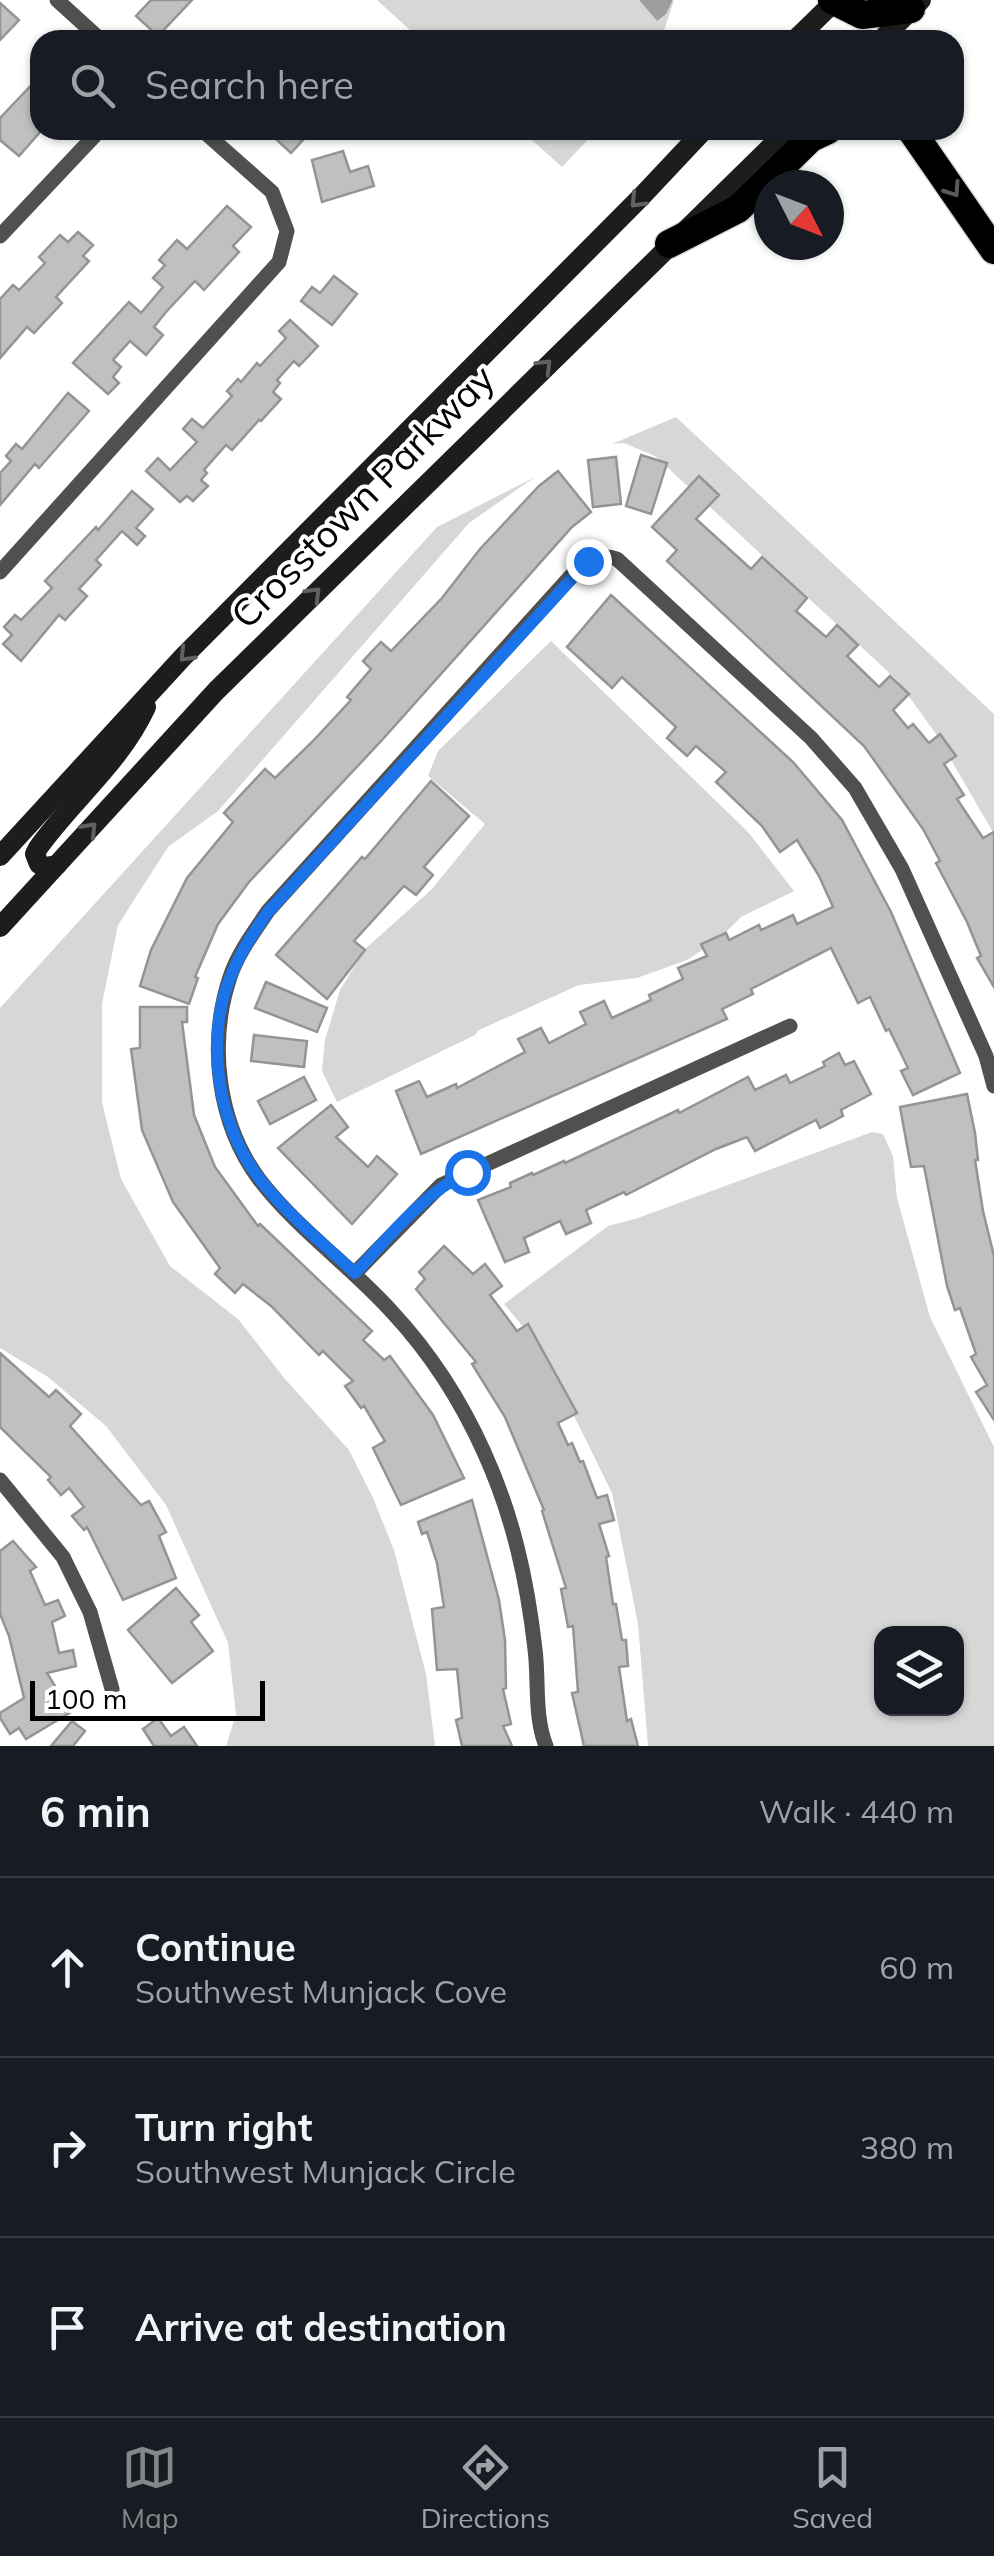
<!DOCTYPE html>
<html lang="en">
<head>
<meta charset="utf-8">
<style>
	body { margin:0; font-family:Mulish,sans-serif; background:#20242c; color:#f1f3f6 }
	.controls { position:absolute; right:30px; bottom:30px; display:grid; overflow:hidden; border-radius:20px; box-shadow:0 2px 8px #0004 }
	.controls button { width:90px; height:90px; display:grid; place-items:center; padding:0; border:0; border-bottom:2px solid #363941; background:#171b24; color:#f1f3f6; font:50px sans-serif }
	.compass { position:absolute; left:754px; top:170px; width:90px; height:90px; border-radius:50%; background:#171b24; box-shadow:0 2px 8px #0004; rotate:132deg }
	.scale { position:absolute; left:30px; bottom:25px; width:235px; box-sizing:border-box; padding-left:10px; border:5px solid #000; border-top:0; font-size:28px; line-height:35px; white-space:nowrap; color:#000; -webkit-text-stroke:8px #fff; paint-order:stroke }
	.stop { position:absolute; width:30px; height:30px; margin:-22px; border:8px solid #1a73e8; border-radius:50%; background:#fff }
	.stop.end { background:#1a73e8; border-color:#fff; box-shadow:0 2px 10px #0008 }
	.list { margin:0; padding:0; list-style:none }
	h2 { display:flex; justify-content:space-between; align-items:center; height:130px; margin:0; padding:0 40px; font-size:42px }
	h2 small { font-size:32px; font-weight:400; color:#9ea1a6 }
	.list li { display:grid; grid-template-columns:65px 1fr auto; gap:30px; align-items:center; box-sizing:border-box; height:180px; padding:0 40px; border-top:2px solid #363941 }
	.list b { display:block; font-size:38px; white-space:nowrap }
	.list p { margin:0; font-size:32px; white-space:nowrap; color:#9ea1a6 }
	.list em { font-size:32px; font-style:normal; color:#9ea1a6 }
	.icon { flex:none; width:55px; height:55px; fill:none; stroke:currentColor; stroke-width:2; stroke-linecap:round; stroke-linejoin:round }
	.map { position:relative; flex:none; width:994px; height:1746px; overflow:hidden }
	.search { position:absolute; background:#171b24; box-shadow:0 2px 8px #0004; left:30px; right:30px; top:30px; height:110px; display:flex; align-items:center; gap:25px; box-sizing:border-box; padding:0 35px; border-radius:30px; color:#9ea1a6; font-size:38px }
	.sheet { height:670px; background:#171b24 }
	nav { display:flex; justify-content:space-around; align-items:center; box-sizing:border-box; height:140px; border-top:2px solid #363941; background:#171b24; font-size:28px; color:#9ea1a6 }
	nav a { display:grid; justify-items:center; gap:5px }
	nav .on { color:#858687 }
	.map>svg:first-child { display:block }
	.green { fill:#d7d7d7; fill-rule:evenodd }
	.water { fill:#9e9e9e }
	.building { fill:#c0c0c0; stroke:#949494; stroke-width:2.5 }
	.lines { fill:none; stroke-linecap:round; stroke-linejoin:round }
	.highway-casing { stroke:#dbdbdb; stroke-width:31 }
	.street { stroke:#505050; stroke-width:15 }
	.secondary { stroke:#1d1d1d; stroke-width:20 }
	.highway { stroke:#000; stroke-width:28 }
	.oneway { stroke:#595959 }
	.oneway2 { stroke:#616161 }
	.route { stroke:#1a73e8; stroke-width:12 }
	.labels { text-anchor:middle; stroke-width:8; stroke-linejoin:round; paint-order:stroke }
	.street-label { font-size:38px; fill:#000; stroke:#fff }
</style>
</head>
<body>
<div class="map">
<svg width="994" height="1746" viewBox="0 0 994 1746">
	<rect width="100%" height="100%" fill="#fff"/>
	<g class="green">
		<polygon points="377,0 639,0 657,21 674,0 661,40 421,40"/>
		<polygon points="521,130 597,130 562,167"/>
		<polygon points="676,417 994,714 994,834 936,734 897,680 655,456 624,443 612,444"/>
		<polygon points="535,477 469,523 218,811 168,847 118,925 102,1004 102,1102 121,1179 170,1266 238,1319 285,1379 349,1450 373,1498 394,1550 426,1674 435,1746 226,1746 236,1714 228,1643 166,1505 106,1426 48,1377 0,1348 0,1008 437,527"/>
		<polygon points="551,641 748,832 794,891 741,917 719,939 687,960 637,978 579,985 479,1030 475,1035 337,1102 322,1071 325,1040 340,990 365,949 431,890 485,824 428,776 438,751"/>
		<path d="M872 1132 883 1134 893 1156 897 1198 930 1317 994 1447V1746H648L638 1624 612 1493 540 1347 504 1304 608 1226 635 1219ZM882 1634H956V1708H882Z"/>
	</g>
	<polygon class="water" points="639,0 673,0 666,14 657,21"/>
	<g class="building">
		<polygon points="151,0 192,0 158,36 136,16"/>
		<polygon points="0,3 19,20 0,40"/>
		<polygon points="40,76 40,132 19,156 0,140 0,118"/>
		<polygon points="266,130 312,130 291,153"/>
		<polygon points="343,151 350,172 368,166 374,186 322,202 312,160"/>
		<polygon points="227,206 251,227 233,246 239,252 204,290 195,281 166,312 154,327 163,335 146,355 130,341 113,360 121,367 113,377 119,383 108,394 73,363 129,302 141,313 163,287 153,278 165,265 159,260 177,240 187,249"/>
		<polygon points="78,232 93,245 83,256 89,261 56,297 62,303 34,333 27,327 0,358 0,299 13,285 19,290 45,263 39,257 60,235 68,242"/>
		<polygon points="334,276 357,294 332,325 301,301 312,287 320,293"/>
		<polygon points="290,320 318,346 299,366 294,361 277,380 280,383 273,392 281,399 261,421 259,420 232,450 226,445 204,470 207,473 201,480 208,486 193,501 187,496 180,502 146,471 158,458 170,470 197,442 183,429 192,419 203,428 232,396 227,391 238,379 241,382 257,363 260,366 286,338 279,331"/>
		<polygon points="68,393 89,411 39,468 35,464 0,505 0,473 11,461 6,456 16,444 22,449"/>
		<polygon points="641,455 667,463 651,514 626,506"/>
		<polygon points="616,457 621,504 593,507 588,460"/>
		<polygon points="558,471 591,512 572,527 383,739 249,882 218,924 195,977 198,978 189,1004 140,986 151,950 187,878 233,822 224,813 265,769 275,778 313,741 351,700 347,697 371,669 363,661 381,642 391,651 442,598 480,549 539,486"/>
		<polygon points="699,476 719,495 696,519 751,569 762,557 807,598 796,611 826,637 837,625 858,645 847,656 879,687 890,676 909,694 893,710 908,728 913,724 929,743 940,734 956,756 944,764 964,795 957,799 983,838 994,832 994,987 977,958 981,956 967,922 936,863 940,861 923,829 864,746 667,561 677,550 652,527"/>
		<polygon points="132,491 153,509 136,528 145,536 137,545 122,531 96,560 101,565 79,589 87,596 65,620 59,615 21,661 3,644 12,635 4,627 15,615 21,620 52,588 45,581 96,527 98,530"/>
		<polygon points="611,595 793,762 842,820 891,912 960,1073 913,1095 901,1071 908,1068 889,1029 886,1031 870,997 858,1003 831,948 751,989 753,994 722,1009 727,1019 421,1154 396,1091 419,1081 427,1097 456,1084 457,1088 525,1052 518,1039 541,1028 549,1043 586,1024 580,1012 604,1001 612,1018 651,1000 649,995 683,979 678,968 707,956 701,944 726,933 729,940 759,925 761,930 793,915 797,924 833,907 819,876 797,840 780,852 762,826 716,782 726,772 696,746 687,756 667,738 676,727 622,677 612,688 567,647"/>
		<polygon points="431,781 469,816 424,867 433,875 416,895 404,886 354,941 365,950 327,999 276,955 362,857 365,859"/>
		<polygon points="266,982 327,1008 317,1032 255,1008"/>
		<polygon points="140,1007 187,1007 187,1022 182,1022 194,1115 215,1167 258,1226 260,1224 372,1331 363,1340 384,1360 390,1356 412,1386 433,1415 464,1478 401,1505 373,1448 385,1441 364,1406 361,1408 345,1386 353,1381 323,1351 319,1355 271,1306 243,1284 235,1293 215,1274 220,1268 173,1202 142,1130 131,1049 140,1048"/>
		<polygon points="254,1035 307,1041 304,1067 251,1061"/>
		<polygon points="839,1053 845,1065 854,1061 871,1094 841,1110 843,1116 820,1128 816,1120 755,1151 747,1137 716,1149 626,1195 624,1192 586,1210 591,1223 566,1234 560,1221 524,1238 529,1252 505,1262 478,1200 511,1187 510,1183 532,1173 533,1175 564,1161 565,1163 678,1110 679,1113 748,1077 755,1090 786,1075 790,1083 825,1066 823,1062"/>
		<polygon points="304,1077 316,1100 270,1124 258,1101"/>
		<polygon points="967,1094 975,1133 978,1160 975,1160 983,1211 994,1256 994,1420 976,1392 987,1385 971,1357 976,1354 960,1308 955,1310 947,1286 924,1166 911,1167 900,1107"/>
		<polygon points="331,1105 348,1127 336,1137 368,1167 377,1156 397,1174 352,1224 278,1148"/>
		<polygon points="444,1246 473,1274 485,1264 502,1286 490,1295 517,1331 528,1324 577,1413 558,1423 568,1445 572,1443 580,1462 583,1461 597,1498 607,1495 614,1520 599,1524 609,1556 606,1557 613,1604 616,1604 622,1640 626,1640 628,1666 619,1667 627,1721 631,1719 638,1746 584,1746 572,1693 578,1692 573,1626 568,1627 561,1589 566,1588 542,1511 544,1510 505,1417 472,1364 476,1362 416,1289 425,1279 419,1272"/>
		<polygon points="0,1353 49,1397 56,1390 81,1414 70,1426 141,1505 149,1501 166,1532 159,1536 176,1578 123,1600 87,1527 84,1530 72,1516 84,1507 69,1488 61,1495 48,1480 51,1477 0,1427"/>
		<polygon points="472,1500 499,1600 505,1640 506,1688 503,1689 511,1724 503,1726 512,1746 462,1746 456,1720 462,1718 457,1669 437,1670 432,1609 444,1607 437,1563 427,1532 422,1534 418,1522"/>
		<polygon points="13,1541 36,1567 30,1571 45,1605 58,1600 65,1616 52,1622 59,1653 73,1650 76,1666 47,1673 71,1712 26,1739 19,1728 10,1734 0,1718 0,1713 24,1698 9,1636 0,1614 0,1551"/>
		<polygon points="176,1588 199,1615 191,1622 213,1651 172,1683 128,1630"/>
		<polygon points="158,1718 171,1736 184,1727 197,1746 154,1746 143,1729"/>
		<polygon points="72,1721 85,1731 73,1746 51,1746"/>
	</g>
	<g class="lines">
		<defs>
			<g id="highway">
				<polyline points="832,0 862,15 911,9"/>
				<polyline points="911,130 994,250"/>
				<polyline points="669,244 738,209 811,138 828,130"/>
			</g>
		</defs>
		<use href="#highway" class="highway-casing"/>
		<g class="street">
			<polyline points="57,0 101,40"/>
			<polyline points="0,236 100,130"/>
			<polyline points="0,572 279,262 287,231 272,192 202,130"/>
			<polyline points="355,1273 441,1185 790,1026"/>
			<polyline points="0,1480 63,1557 90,1612 112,1689"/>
			<path d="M546 1746C534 1716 539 1680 535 1649 527 1579 513 1516 484 1452 461 1401 431 1354 393 1313 351 1266 297 1229 259 1179 217 1122 208 1043 230 977 238 953 254 932 268 911L579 567C591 559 602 554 617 559L811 738 855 788 902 869 986 1056 994 1086"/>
		</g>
		<g class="secondary">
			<polyline points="795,40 836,0"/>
			<polyline points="881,40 921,0"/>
			<polyline points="0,856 183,657 641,197 704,130"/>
			<path d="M57 865 45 867 39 864 35 854 38 848C73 799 120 763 146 707"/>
			<polyline points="0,927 216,691 788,130"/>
		</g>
		<use href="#highway" class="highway"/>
	</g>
	<defs><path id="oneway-chevron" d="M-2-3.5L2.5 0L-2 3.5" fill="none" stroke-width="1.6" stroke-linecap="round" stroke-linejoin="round" transform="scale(2.5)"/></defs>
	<use class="oneway" href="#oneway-chevron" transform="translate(953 190) rotate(56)"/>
	<g class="oneway2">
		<use href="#oneway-chevron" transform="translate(637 201) rotate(134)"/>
		<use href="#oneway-chevron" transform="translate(545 366) rotate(-45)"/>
		<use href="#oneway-chevron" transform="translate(314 594) rotate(-45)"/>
		<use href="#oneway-chevron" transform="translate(186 655) rotate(134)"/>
		<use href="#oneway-chevron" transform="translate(90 829) rotate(-47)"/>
	</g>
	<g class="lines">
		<path class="route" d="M467 1172C421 1196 390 1236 355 1273 324 1244 289 1216 262 1182 217 1127 203 1036 233 971 242 950 255 930 268 912L588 561"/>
	</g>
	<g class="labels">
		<g class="street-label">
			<text transform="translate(363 497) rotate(-45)" y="13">Crosstown Parkway</text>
		</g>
	</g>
</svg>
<div class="controls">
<button><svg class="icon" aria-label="layers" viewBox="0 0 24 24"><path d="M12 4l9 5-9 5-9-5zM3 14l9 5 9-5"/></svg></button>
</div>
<svg class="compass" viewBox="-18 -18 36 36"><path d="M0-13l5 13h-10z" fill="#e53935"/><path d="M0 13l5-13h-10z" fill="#9ea1a6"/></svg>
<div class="scale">100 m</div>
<div class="stop" style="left:467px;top:1172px"></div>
<div class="stop end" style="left:588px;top:561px"></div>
<div class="search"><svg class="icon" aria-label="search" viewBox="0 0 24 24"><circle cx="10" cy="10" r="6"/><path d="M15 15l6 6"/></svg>Search here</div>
</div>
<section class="sheet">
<h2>6 min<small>Walk · 440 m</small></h2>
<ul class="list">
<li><svg class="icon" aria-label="ahead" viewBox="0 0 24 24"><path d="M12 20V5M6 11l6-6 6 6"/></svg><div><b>Continue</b><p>Southwest Munjack Cove</p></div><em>60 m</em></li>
<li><svg class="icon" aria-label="right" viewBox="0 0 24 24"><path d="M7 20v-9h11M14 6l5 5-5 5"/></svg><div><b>Turn right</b><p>Southwest Munjack Circle</p></div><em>380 m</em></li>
<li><svg class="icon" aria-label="arrive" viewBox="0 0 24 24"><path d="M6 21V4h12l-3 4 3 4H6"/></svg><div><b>Arrive at destination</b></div></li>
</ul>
</section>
<nav>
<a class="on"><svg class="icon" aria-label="map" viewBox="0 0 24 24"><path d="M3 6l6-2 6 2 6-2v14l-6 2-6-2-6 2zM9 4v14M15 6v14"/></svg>Map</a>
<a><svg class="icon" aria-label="directions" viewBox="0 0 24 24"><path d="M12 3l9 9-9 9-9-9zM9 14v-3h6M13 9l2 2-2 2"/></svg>Directions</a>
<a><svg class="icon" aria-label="saved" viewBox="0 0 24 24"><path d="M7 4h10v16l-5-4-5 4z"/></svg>Saved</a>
</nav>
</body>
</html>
